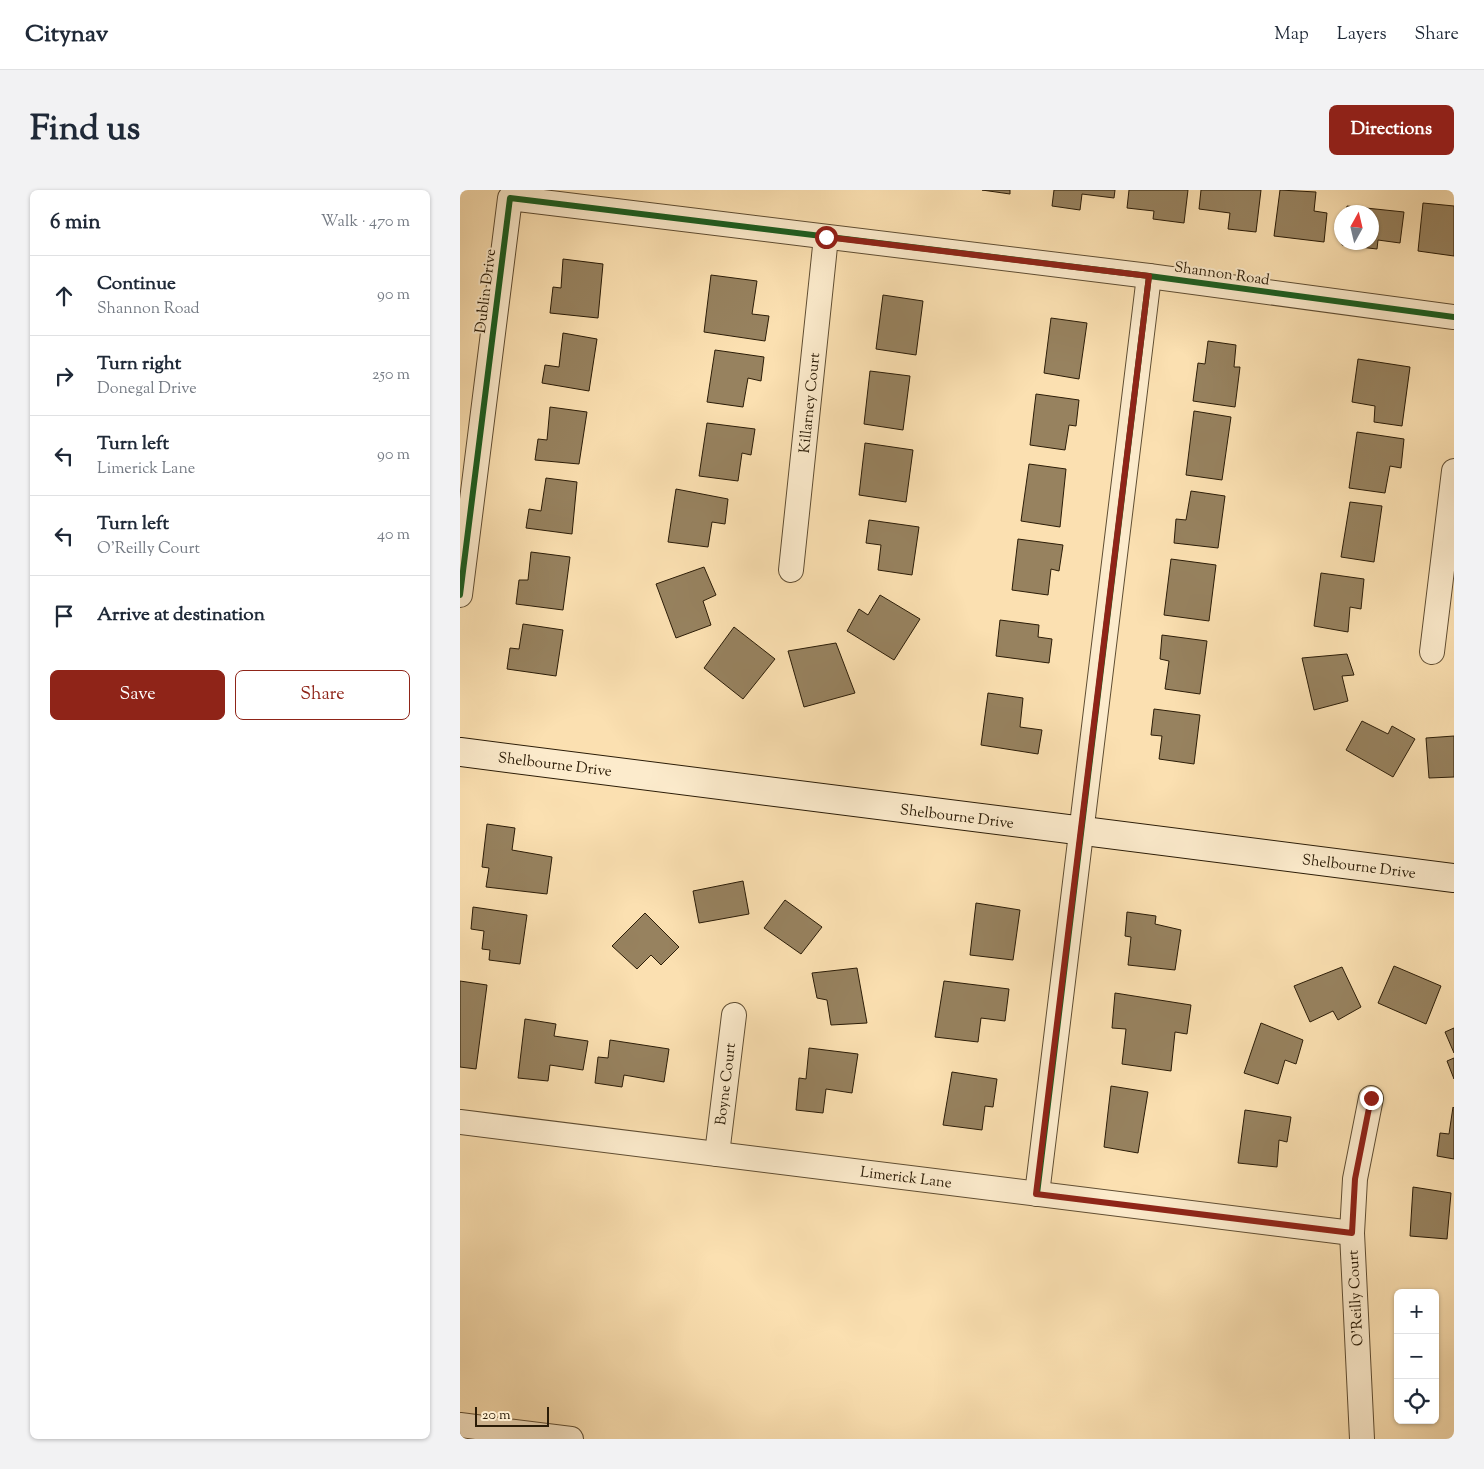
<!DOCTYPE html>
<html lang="en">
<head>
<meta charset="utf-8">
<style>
	body { margin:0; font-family:"Sorts Mill Goudy",serif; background:#f2f2f3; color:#1f2937 }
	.controls { position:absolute; right:15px; bottom:15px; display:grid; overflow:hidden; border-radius:8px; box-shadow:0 1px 4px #0004 }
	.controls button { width:45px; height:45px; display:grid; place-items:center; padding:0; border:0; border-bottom:1px solid #e0e1e3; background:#fff; color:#1f2937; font:25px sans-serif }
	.compass { position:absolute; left:874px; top:15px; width:45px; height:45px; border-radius:50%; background:#fff; box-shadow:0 1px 4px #0004; rotate:8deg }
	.scale { position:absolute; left:15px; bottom:12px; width:74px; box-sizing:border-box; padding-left:5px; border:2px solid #2b1c07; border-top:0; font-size:14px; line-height:18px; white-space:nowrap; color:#2b1c07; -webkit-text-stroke:4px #fcebcc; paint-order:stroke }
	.stop { position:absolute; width:15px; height:15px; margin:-11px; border:4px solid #8f2418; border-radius:50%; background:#fff }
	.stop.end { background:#8f2418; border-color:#fff; box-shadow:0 1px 5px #0008 }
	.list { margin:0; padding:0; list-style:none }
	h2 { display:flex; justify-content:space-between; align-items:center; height:65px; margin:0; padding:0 20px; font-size:21px }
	h2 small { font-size:16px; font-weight:400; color:#747a83 }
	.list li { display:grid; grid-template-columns:32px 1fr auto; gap:15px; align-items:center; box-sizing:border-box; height:80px; padding:0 20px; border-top:1px solid #e0e1e3 }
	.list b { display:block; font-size:19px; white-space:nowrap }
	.list p { margin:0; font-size:16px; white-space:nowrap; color:#747a83 }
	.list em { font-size:16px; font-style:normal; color:#747a83 }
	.actions { display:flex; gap:10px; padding:15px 20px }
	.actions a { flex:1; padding:11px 0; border:1px solid #8f2418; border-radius:8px; text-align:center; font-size:18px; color:#8f2418 }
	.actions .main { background:#8f2418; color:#fff }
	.icon { flex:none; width:28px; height:28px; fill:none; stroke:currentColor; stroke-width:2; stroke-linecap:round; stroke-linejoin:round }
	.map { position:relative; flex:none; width:994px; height:1249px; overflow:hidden; border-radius:8px }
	header { display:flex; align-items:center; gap:30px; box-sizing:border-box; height:70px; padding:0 25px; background:#fff; border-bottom:1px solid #e0e1e3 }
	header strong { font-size:24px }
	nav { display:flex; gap:28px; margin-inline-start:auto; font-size:18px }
	.intro { display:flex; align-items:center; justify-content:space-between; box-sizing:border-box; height:120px; padding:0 30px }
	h1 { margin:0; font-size:35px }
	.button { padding:12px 22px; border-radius:8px; background:#8f2418; color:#fff; font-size:18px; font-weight:700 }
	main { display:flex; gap:30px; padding:0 30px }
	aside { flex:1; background:#fff; border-radius:8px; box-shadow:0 1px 4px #0004 }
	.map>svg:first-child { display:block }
	.building { fill:#97825f; stroke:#2b1c07 }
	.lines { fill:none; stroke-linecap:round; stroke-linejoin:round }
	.minor-casing { stroke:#5f4d32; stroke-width:26 }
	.secondary-casing { stroke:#2b1c07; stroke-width:30 }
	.minor { stroke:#fcebcc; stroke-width:24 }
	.secondary { stroke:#fcebcc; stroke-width:28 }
	.cycleway-casing { stroke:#fcebcc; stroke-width:9 }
	.cycleway { stroke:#1b5e20; stroke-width:6 }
	.route { stroke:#8f2418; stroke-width:6 }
	.labels { text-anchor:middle; stroke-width:4; stroke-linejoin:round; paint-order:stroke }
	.street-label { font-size:15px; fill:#2b1c07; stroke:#fcebcc }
</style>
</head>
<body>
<header>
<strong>Citynav</strong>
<nav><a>Map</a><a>Layers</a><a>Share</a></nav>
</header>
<div class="intro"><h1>Find us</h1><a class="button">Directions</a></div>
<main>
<aside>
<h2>6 min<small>Walk · 470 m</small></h2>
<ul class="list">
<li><svg class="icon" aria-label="ahead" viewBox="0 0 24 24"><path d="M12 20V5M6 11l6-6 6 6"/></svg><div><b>Continue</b><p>Shannon Road</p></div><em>90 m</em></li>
<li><svg class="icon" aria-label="right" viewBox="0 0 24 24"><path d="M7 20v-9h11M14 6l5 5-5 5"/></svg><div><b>Turn right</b><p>Donegal Drive</p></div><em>250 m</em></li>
<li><svg class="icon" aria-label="left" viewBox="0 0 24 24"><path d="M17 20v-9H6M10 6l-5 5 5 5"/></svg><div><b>Turn left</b><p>Limerick Lane</p></div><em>90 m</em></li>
<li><svg class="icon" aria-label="left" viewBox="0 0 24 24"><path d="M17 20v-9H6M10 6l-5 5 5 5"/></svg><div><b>Turn left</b><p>O'Reilly Court</p></div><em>40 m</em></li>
<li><svg class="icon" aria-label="arrive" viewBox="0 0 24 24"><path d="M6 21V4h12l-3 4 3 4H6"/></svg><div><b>Arrive at destination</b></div></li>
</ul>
<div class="actions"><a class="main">Save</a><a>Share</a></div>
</aside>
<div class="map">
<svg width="994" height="1249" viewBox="0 0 994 1249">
	<rect width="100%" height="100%" fill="#fbe0b1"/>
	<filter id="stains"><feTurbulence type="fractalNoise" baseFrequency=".004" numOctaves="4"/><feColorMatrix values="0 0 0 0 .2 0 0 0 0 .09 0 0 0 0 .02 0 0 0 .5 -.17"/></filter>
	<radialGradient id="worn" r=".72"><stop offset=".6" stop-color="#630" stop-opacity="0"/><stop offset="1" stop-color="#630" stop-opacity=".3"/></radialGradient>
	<g class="building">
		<polygon points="522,0 550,0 550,4"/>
		<polygon points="594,0 655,0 654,8 622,4 620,20 592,16"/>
		<polygon points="669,0 728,0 724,33 693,29 694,21 667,18"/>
		<polygon points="741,0 801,0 796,42 768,39 770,23 739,19"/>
		<polygon points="820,0 856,2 854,21 867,23 864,52 814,46"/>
		<polygon points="963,13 994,16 994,66 958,61"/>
		<polygon points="887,16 944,22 940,53 918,50 917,59 882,55 882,52 912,52 912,22 886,22"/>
		<polygon points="103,69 143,74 138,128 90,123 93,97 101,98"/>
		<polygon points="251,85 297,91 292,124 309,126 305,151 244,142"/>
		<polygon points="423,105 463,111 456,165 416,159"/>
		<polygon points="591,128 627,133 619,189 584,183"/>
		<polygon points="103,143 137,149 129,201 82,193 85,175 99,177"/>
		<polygon points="748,151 776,155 774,177 780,177 775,217 733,211 738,173 745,174"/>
		<polygon points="255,160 304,167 301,191 288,188 283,217 247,212"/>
		<polygon points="898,169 950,177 942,236 914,232 915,216 892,212"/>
		<polygon points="410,181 450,186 443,240 404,234"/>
		<polygon points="576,204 619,210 616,236 609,235 605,260 570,255"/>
		<polygon points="90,217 127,222 119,274 75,270 78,249 87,250"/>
		<polygon points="734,221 771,227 762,290 726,285"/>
		<polygon points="247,233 295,239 291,265 282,263 278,291 239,286"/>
		<polygon points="897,242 944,249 941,278 930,276 925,303 889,298"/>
		<polygon points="405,253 453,260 446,312 399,305"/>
		<polygon points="569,274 606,279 600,337 561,331"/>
		<polygon points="86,288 117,292 112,344 66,338 69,319 81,321"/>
		<polygon points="216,299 268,309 265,334 252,332 248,357 208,352"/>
		<polygon points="731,301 765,306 758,358 714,353 716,329 726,330"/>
		<polygon points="890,312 922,316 914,372 881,367"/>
		<polygon points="409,330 459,337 452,385 418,380 421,355 406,353"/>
		<polygon points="558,349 603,355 599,381 591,379 588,405 552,400"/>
		<polygon points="71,362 110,367 103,420 56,414 59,390 68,390"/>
		<polygon points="711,369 756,375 749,431 704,425"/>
		<polygon points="244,377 256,405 243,411 251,435 216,448 196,394"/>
		<polygon points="861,383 904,389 901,419 890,417 888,442 854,436"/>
		<polygon points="420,405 460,429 434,470 387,441 399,419 408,425"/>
		<polygon points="540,430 579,435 578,447 592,449 589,473 536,466"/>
		<polygon points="63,434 103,440 96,486 47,479 50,458 59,459"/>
		<polygon points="274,437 315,469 283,509 244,478"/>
		<polygon points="702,445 747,451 740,504 705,499 709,471 700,469"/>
		<polygon points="376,453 395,503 344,517 328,461"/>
		<polygon points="887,464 894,485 882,486 888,511 854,520 842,468"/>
		<polygon points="528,503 563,508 560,537 582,540 578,564 521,555"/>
		<polygon points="694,519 740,525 734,574 699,569 702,546 691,545"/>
		<polygon points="902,531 928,544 932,536 955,549 933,587 886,560"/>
		<polygon points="994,546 994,587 969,588 966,548"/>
		<polygon points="27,634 55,638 52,660 92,667 87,704 26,697 29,678 22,677"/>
		<polygon points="283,691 289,724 239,733 233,701"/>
		<polygon points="325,710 362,737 341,764 304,738"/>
		<polygon points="516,713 560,720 553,770 510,765"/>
		<polygon points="13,717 67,725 60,774 29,770 30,760 22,759 24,741 11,739"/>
		<polygon points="667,722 696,726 695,734 721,740 715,780 668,775 671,747 665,746"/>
		<polygon points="185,723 219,757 201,775 191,765 177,779 152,756"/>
		<polygon points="934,776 981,796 966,834 918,813"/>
		<polygon points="882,777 901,817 878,830 873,821 850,832 834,796"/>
		<polygon points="397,778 407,833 371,835 367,810 357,808 352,783"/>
		<polygon points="0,791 27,795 16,879 0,877"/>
		<polygon points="484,791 549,799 545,831 521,828 518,852 475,847"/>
		<polygon points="655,803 731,815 727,844 715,842 711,881 662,874 666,839 652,838"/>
		<polygon points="65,829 96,834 94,846 128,851 123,880 90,875 88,891 58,888"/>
		<polygon points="801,833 843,850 836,874 825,870 818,894 784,883"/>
		<polygon points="994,838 994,863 985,842"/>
		<polygon points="150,850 209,859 204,892 164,885 162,897 135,893 138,867 148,868"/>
		<polygon points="349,858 398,864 392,903 366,899 363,923 336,920 339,888 346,889"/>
		<polygon points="994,868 994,889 987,871"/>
		<polygon points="492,882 537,889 533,917 525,916 522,940 483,935"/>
		<polygon points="651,896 688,902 678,963 644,957"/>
		<polygon points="993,917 994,918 994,969 977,966 980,943 989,944"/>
		<polygon points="785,920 831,927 827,952 819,950 817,977 778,973"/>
		<polygon points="953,997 991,1003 987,1049 950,1046"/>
	</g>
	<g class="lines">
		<defs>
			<g id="minor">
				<polyline points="331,380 366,47"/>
				<polyline points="0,405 50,8 689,86 994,127"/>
				<polyline points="972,462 994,281"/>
				<polyline points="0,932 892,1043"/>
				<polyline points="257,964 274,825"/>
				<polyline points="577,1004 689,86"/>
				<polyline points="0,1235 111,1249"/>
				<polyline points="902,1249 892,1043 895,989 911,908"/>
			</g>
			<polyline id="secondary" points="0,562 994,688"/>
		</defs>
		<use href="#minor" class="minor-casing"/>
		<use href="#secondary" class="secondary-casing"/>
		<use href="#minor" class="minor"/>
		<use href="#secondary" class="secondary"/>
		<defs>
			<g id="cycleway">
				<polyline points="0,405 50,8 689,86 994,127"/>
				<polyline points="577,1004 689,86"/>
			</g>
		</defs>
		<use href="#cycleway" class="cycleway-casing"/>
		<use href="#cycleway" class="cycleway"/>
	</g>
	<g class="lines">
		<polyline class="route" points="366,47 689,86 576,1004 892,1043 895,989 911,908"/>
	</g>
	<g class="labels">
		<g class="street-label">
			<text transform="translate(762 83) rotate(8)" y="5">Shannon Road</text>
			<text transform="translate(25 101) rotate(-83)" y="5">Dublin Drive</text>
			<text transform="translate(349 213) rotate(-84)" y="5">Killarney Court</text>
			<text transform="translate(95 574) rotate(7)" y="5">Shelbourne Drive</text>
			<text transform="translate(497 626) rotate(7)" y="5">Shelbourne Drive</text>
			<text transform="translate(899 676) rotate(7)" y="5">Shelbourne Drive</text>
			<text transform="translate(265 894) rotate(-83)" y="5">Boyne Court</text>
			<text transform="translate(446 987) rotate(7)" y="5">Limerick Lane</text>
			<text transform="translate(895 1108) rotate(-93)" y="5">O'Reilly Court</text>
		</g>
	</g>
	<rect width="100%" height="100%" filter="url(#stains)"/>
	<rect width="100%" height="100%" fill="url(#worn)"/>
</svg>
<div class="controls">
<button>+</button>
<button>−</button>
<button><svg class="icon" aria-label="locate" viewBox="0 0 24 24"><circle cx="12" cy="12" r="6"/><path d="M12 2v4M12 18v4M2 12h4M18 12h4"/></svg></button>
</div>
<svg class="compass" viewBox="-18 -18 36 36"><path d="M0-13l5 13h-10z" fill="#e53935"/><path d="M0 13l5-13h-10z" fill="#747a83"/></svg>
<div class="scale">20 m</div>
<div class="stop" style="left:366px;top:47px"></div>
<div class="stop end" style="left:911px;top:908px"></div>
</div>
</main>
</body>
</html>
